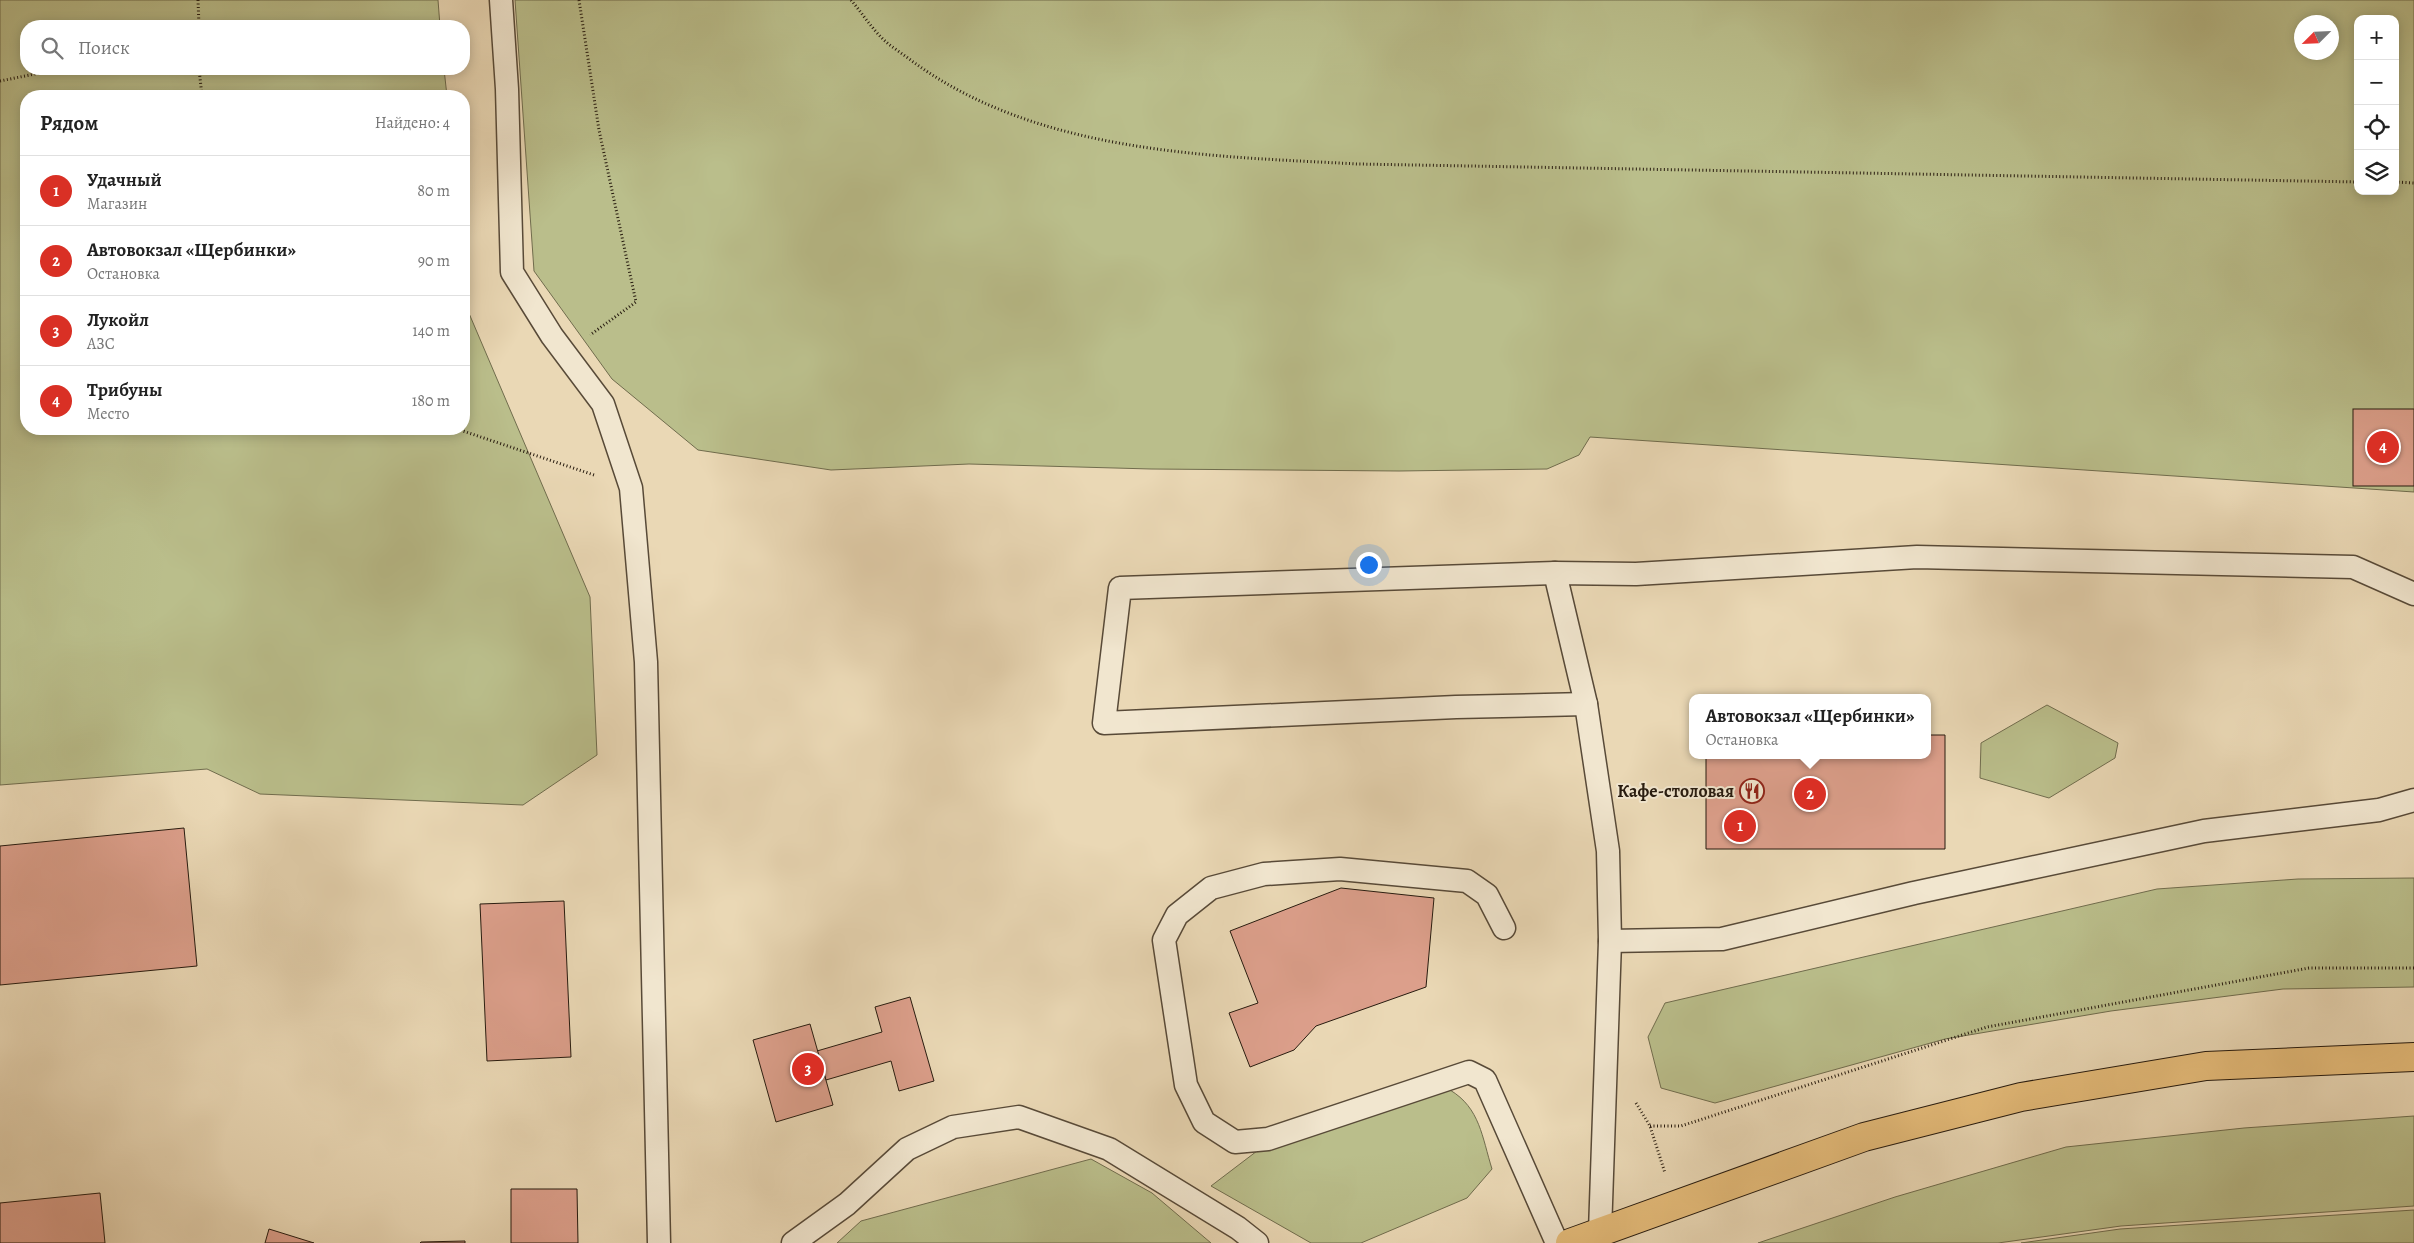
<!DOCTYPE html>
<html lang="ru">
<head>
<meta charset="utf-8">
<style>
	body { margin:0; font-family:Alegreya,serif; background:#f2f2f2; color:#222 }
	.controls { position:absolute; right:15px; top:15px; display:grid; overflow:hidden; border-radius:10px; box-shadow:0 2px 12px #0003 }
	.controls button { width:45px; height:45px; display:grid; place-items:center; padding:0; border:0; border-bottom:1px solid #e0e0e0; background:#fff; color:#222; font:25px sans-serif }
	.compass { position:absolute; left:2294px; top:15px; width:45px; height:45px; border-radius:50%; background:#fff; box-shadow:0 2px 12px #0003; rotate:246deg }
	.you { position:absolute; left:1368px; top:564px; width:18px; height:18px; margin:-12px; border:4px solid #fff; border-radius:50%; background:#1a73e8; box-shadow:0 0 0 8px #1a73e833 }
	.badge { display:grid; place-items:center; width:32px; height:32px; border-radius:50%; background:#d93025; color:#fff; font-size:16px; font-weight:700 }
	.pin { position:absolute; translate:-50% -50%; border:2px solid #fff; box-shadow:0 1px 5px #0006 }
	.popup { position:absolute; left:1689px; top:694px; width:242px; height:65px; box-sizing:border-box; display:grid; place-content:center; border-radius:10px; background:#fff; filter:drop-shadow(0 1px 4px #0005); font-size:16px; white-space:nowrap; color:#767676 }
	.popup b { font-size:19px; color:#222 }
	.popup::after { content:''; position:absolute; left:50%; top:100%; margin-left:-10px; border:10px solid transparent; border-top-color:#fff }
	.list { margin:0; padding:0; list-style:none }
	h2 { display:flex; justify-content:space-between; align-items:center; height:65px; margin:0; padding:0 20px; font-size:21px }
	h2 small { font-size:16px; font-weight:400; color:#767676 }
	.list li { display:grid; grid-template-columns:32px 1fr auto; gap:15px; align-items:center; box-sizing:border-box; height:70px; padding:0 20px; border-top:1px solid #e0e0e0 }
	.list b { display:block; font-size:19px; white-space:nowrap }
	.list p { margin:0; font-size:16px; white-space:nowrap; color:#767676 }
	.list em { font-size:16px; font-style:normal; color:#767676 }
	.icon { flex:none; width:28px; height:28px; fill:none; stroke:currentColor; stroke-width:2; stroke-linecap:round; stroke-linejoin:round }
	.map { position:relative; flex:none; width:2414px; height:1243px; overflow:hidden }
	.search { position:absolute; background:#fff; box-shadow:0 2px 12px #0003; left:20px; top:20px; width:450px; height:55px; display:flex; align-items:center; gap:12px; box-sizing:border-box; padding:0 18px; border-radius:20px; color:#767676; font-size:19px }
	.panel { position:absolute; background:#fff; box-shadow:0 2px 12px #0003; left:20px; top:90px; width:450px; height:345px; border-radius:20px }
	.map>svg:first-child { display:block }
	.green { fill:#babe8b; stroke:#706c4d; fill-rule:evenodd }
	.building { fill:#dc9f8b; stroke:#271b0f }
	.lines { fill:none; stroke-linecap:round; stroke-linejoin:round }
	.lane-casing { stroke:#584a38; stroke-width:25 }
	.primary-casing { stroke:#271b0f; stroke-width:30 }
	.path { stroke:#271b0f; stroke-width:3; stroke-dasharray:1 2.5; stroke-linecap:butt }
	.lane { stroke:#f1e6cf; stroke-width:22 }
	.primary { stroke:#e5bc7a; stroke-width:28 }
	.labels { text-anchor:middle; stroke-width:4; stroke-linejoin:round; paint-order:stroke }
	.poi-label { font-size:18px; font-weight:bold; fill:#271b0f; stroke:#f1e6cf; text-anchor:end }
</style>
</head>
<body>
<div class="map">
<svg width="2414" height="1243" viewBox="0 0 2414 1243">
	<rect width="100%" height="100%" fill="#ead8b5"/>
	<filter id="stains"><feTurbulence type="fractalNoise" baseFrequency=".004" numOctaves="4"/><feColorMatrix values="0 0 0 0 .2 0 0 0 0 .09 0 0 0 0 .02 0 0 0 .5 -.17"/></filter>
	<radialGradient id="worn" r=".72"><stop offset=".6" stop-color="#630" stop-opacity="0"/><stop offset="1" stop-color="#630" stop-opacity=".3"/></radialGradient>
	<g class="green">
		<polygon points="0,0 438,0 440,26 26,26 26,69 444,69 447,96 26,96 26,429 464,429 464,288 465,304 590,597 597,755 523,805 260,794 207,769 0,785"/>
		<path d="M515 0H2414V492L1590 437 1579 455 1547 469 1399 471 1151 469 969 464 831 470 698 450 612 379 534 271ZM2358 19H2395V191H2358ZM2302 22H2332V52H2302Z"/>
		<polygon points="2047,705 2118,743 2115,758 2049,798 1980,778 1981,743"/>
		<polygon points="2414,878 2414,987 2283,989 2111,1011 1945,1039 1715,1103 1661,1088 1648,1037 1665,1003 2157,889 2298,879"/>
		<path d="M1450 1090C1480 1108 1482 1137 1492 1169L1467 1198 1361 1243H1311L1211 1186 1257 1151Z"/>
		<polygon points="2414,1116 2414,1206 2121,1226 1998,1243 1758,1243 1895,1197 2066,1147 2244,1128"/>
		<polygon points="1091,1159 1152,1193 1211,1243 837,1243 861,1221"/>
		<polygon points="2414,1210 2414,1243 2021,1243 2120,1229"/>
	</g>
	<g class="building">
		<rect x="2353" y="409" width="61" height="77"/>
		<polygon points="1928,735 1945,735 1945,849 1706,849 1706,755 1928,755"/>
		<polygon points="184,828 197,966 0,985 0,846"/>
		<polygon points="1341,888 1434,898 1426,987 1316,1026 1294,1050 1250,1067 1229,1013 1258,1003 1230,931"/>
		<polygon points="564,901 571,1057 487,1061 480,904"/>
		<polygon points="910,997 934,1081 899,1091 891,1061 826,1080 817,1051 882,1032 875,1007"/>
		<polygon points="810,1024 833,1105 776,1122 753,1040"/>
		<polygon points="511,1189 577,1189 578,1243 511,1243"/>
		<polygon points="100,1193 105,1243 0,1243 0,1203"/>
		<polygon points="269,1229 314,1243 265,1243"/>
		<polygon points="465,1241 465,1243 420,1243 421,1242"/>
	</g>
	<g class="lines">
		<defs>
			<g id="lane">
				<polyline points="501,0 507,89 512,272 552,336 603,404 631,488 646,662 659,1243"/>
				<polyline points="1555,573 1586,704 1608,851 1610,941 1600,1232"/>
				<polyline points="1586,704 1456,707 1104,723 1120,588 1555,573 1636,574 1917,557 2353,567 2414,594"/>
				<polyline points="1504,928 1487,895 1467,881 1340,869 1264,874 1211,888 1177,915 1164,940 1186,1085 1204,1122 1235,1142 1268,1139 1469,1072 1485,1080 1557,1243"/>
				<polyline points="1610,941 1722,939 1914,893 2204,831 2379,810 2414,800"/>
				<polyline points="793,1243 847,1204 907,1149 953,1127 1019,1117 1109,1149 1238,1228 1257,1243"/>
			</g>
			<polyline id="primary" points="1570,1243 1864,1137 2021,1097 2206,1066 2414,1057"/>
		</defs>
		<use href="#lane" class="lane-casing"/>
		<use href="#primary" class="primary-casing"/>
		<g class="path">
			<polyline points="198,0 199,26"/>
			<polyline points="579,0 599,130 636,302 590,335"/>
			<path d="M851 0C862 13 872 29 885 41 893 48 903 54 912 61 1039 154 1208 156 1358 164L2358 182"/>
			<polyline points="199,69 202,96"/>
			<polyline points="0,81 60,69"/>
			<polyline points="2395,182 2414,183"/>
			<polyline points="457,429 594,475"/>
			<polyline points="1636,1103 1650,1126 1665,1173"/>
			<polyline points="1650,1126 1681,1126 1987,1027 2309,968 2414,968"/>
		</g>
		<use href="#lane" class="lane"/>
		<use href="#primary" class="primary"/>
	</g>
	<defs>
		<symbol id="restaurant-ring" viewBox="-11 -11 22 22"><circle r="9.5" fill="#f1e6cf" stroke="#8f2418" stroke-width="1.5"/><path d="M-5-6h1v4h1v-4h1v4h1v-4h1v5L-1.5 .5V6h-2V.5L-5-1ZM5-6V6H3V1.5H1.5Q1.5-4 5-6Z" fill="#8f2418"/></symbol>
	</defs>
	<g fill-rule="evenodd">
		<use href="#restaurant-ring" x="1738" y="777" width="28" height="28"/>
	</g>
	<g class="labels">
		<g class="poi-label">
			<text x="1734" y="797">Кафе-столовая</text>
		</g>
	</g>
	<rect width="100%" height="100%" filter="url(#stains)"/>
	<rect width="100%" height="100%" fill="url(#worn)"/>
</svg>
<div class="controls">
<button>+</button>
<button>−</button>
<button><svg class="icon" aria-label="locate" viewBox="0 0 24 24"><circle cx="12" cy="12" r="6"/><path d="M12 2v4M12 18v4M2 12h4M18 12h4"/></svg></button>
<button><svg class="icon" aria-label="layers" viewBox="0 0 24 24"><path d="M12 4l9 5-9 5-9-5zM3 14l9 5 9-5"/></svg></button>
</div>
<svg class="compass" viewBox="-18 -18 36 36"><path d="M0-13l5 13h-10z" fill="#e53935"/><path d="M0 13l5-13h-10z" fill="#767676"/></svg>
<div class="you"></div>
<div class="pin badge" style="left:1740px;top:826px">1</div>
<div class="pin badge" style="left:1810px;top:794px">2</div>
<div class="popup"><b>Автовокзал «Щербинки»</b>Остановка</div>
<div class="pin badge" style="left:808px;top:1069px">3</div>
<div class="pin badge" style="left:2383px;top:447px">4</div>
<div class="search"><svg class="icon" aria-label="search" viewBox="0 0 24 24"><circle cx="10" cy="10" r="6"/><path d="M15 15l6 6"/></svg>Поиск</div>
<section class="panel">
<h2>Рядом<small>Найдено: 4</small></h2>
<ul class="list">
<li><span class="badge">1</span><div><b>Удачный</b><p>Магазин</p></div><em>80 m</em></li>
<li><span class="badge">2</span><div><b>Автовокзал «Щербинки»</b><p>Остановка</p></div><em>90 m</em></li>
<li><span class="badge">3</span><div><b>Лукойл</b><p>АЗС</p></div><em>140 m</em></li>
<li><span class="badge">4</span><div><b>Трибуны</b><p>Место</p></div><em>180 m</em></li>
</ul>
</section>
</div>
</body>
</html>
